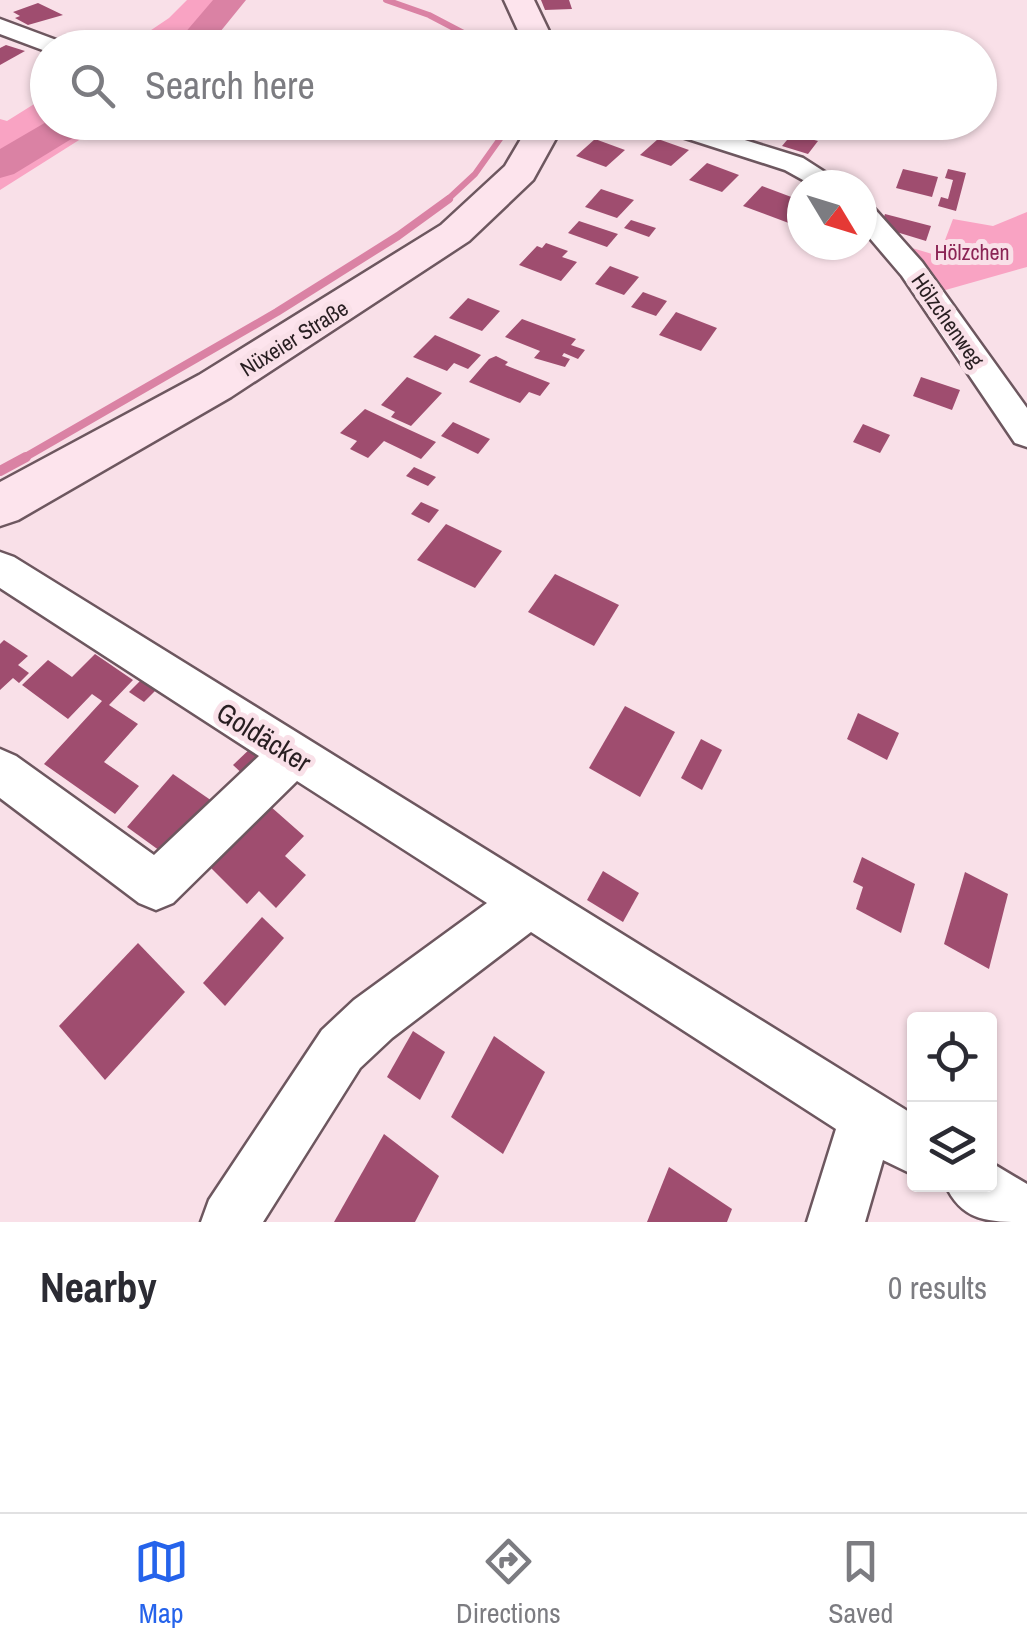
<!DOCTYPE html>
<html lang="en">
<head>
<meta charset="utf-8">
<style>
	body { margin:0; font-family:"Archivo Narrow",sans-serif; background:#f2f2f3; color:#2b2b33 }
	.controls { position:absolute; right:30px; bottom:30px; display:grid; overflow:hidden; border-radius:10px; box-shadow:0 2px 8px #0004 }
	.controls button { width:90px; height:90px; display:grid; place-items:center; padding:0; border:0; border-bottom:2px solid #e1e1e2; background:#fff; color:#2b2b33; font:50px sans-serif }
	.compass { position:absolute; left:787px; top:170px; width:90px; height:90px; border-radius:50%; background:#fff; box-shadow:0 2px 8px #0004; rotate:128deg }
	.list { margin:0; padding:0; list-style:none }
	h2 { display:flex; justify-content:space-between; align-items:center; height:130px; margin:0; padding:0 40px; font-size:42px }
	h2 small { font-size:32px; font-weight:400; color:#7c7c81 }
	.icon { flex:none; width:55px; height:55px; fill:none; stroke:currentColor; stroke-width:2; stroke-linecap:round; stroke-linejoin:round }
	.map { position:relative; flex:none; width:1027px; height:1222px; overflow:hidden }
	.search { position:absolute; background:#fff; box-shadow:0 2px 8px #0004; left:30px; right:30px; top:30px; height:110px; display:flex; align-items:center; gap:25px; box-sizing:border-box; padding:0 35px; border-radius:55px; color:#7c7c81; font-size:38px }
	.sheet { height:290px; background:#fff }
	nav { display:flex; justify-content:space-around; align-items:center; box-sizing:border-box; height:140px; border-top:2px solid #e1e1e2; background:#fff; font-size:28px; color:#7c7c81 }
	nav a { display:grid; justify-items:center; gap:5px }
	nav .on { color:#2563eb }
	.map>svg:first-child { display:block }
	.green { fill:#f9a3c3 }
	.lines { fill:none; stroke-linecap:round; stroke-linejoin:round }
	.stream-far2 { stroke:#da82a4; stroke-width:6 }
	.stream-far1 { stroke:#da82a4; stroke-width:8 }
	.stream { stroke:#da82a4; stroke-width:10 }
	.river { fill:#da82a4; fill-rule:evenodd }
	.building { fill:#9f4d6f }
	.street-casing { stroke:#6d575f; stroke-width:5 }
	.secondary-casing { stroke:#6d575f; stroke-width:5 }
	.street { fill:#fff; fill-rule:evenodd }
	.secondary { fill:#fde4ed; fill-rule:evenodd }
	.labels { text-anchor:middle; stroke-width:10; stroke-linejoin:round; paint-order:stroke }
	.far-park-label { font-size:22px; fill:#8b2455; stroke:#f9e0e8 }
	.far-street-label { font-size:22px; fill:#281e21; stroke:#f9e0e8 }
	.street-label { font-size:28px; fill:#281e21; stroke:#f9e0e8 }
</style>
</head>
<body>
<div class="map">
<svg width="1027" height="1222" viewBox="0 0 1027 1222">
	<rect width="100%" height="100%" fill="#f9e0e8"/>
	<g class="green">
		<polygon points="187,0 237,0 209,47 126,47 169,18"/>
		<polygon points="47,96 48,122 106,123 0,190 0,119 7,121"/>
		<polygon points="1027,212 1027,267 942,291 912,248 939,256 953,219 993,226"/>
	</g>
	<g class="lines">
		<g class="stream-far2">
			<polyline points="386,0 429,15 492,48"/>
			<polyline points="446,201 475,174 512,122"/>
		</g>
		<polyline class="stream-far1" points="22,459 277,312 398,236 449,199"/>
		<polyline class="stream" points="0,471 26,457"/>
		<g class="river">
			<polygon points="213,0 246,0 207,48 172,48"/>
			<polygon points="48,121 91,122 86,130 14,174 0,178 0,149"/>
		</g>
	</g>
	<g class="building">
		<polygon points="541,0 569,0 572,9 545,10"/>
		<polygon points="38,3 63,15 28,25 15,18 20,16 13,12"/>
		<polygon points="6,45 25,51 0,65 0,48"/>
		<polygon points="716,122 758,122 749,133"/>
		<polygon points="802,122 834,122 823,138 812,135 817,128"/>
		<polygon points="792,134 818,141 808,154 782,146"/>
		<polygon points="595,139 625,150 606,167 576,156"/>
		<polygon points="658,139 689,150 671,166 640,155"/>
		<polygon points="707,163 739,175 722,192 689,180"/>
		<polygon points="903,169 938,177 932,197 896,188"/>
		<polygon points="948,169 966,173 956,211 938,206 941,197 948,199 953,180 945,178"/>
		<polygon points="762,186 802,201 802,228 743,206"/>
		<polygon points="601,189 634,200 617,218 585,207"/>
		<polygon points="885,214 931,226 926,241 880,227"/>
		<polygon points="631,220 656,228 649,237 624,228"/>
		<polygon points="579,221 618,234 607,247 568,233"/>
		<polygon points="546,243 568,251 562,257 577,262 561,281 519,265 537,246 542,248"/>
		<polygon points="610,266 639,277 624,295 595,284"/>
		<polygon points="643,292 667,301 656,316 631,307"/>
		<polygon points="468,298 500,311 482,331 449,318"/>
		<polygon points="676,312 717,328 701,351 659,335"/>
		<polygon points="522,319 576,339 571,345 585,350 578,359 564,353 562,356 570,359 565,367 534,358 540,351 505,337"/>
		<polygon points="435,335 481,355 468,369 454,363 447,371 413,357"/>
		<polygon points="496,356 508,362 505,365 550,383 540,396 529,392 520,403 469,382 489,359"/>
		<polygon points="407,377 442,393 411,426 391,417 395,412 381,405"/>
		<polygon points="921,377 960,390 952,410 913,396"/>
		<polygon points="365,409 399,425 436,442 421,459 384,441 368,458 350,449 357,441 340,433"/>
		<polygon points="453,422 490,439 478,454 441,436"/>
		<polygon points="863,424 890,435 880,453 853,442"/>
		<polygon points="414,467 436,477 428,486 406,476"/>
		<polygon points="421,502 439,510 429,523 411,514"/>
		<polygon points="446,524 502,551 475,588 417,560"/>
		<polygon points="555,574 619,605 594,646 528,612"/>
		<polygon points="4,640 28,656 18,665 29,673 19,683 13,678 0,690 0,644"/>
		<polygon points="95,654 133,680 109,705 138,724 104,762 139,786 115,814 44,764 102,701 92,694 68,719 22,685 48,660 72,677"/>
		<polygon points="144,677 159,687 144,702 129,692"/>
		<polygon points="625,706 675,732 640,797 589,768"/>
		<polygon points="858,713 899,733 887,760 847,739"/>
		<polygon points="701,739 722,750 702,790 681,778"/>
		<polygon points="255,744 272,754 247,778 233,765"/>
		<polygon points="173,774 212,801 167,856 127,827"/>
		<polygon points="270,806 304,836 285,856 306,875 276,908 259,891 247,904 210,867"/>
		<polygon points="862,857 915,884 901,933 856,909 863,887 853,882"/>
		<polygon points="603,871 639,893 623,922 587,900"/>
		<polygon points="965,872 1008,894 989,969 944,944"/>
		<polygon points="262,917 284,938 225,1006 203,983"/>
		<polygon points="138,943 185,992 105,1080 59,1026"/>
		<polygon points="413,1031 445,1052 420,1100 387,1077"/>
		<polygon points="494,1036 545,1072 503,1154 451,1117"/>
		<polygon points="384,1134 439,1176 415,1222 334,1222"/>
		<polygon points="669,1167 732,1209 727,1222 647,1222"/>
	</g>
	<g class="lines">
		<defs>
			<g id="street">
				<polygon points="0,19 59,41 62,46 48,48 48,52 0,34"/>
				<polygon points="648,122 687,122 803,158 845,185 812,185 785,170 651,127"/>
				<polygon points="862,204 872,206 922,262 1027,408 1027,447 1015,443 902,276 862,229"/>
				<polygon points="0,552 14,557 914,1115 914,1175 883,1160 865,1222 807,1222 836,1129 531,932 392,1038 360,1068 263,1222 201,1222 209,1200 322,1030 354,1000 487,903 297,781 173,903 156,910 139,903 0,798 0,749 16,756 154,855 259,756 0,588"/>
				<path d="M990 1162 1027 1184V1222C988 1222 962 1222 945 1184H990Z"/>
			</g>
			<g id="secondary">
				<polygon points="504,0 534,0 557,48 526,48"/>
				<polygon points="531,122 565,122 533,180 469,241 231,397 18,520 0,526 0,482 199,375 441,225 505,166"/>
			</g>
		</defs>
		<use href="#street" class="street-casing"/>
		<use href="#secondary" class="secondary-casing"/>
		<use href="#street" class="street"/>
		<use href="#secondary" class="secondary"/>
	</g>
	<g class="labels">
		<g class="far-park-label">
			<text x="972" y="260">Hölzchen</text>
		</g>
		<g class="far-street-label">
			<text transform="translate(948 320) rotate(55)" y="8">Hölzchenweg</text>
			<text transform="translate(294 338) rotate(-32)" y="8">Nüxeier Straße</text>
		</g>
		<g class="street-label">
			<text transform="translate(264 737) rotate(32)" y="10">Goldäcker</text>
		</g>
	</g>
</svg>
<div class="controls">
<button><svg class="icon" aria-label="locate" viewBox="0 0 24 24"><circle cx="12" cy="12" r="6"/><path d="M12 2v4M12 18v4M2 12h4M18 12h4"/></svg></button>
<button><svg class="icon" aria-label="layers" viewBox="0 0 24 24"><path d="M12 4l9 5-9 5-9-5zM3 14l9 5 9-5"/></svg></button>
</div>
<svg class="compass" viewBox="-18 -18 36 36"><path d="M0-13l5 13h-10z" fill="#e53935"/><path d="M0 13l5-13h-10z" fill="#7c7c81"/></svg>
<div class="search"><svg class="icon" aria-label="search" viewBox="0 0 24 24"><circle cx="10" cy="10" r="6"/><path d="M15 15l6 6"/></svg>Search here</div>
</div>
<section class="sheet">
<h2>Nearby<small>0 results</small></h2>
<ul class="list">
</ul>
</section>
<nav>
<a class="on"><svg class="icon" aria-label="map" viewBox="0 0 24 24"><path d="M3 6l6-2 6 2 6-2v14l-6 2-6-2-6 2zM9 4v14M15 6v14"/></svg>Map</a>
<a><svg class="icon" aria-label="directions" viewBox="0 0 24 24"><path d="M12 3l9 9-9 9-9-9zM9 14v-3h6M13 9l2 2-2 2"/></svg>Directions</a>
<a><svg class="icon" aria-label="saved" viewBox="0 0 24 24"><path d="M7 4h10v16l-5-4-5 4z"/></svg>Saved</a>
</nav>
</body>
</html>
